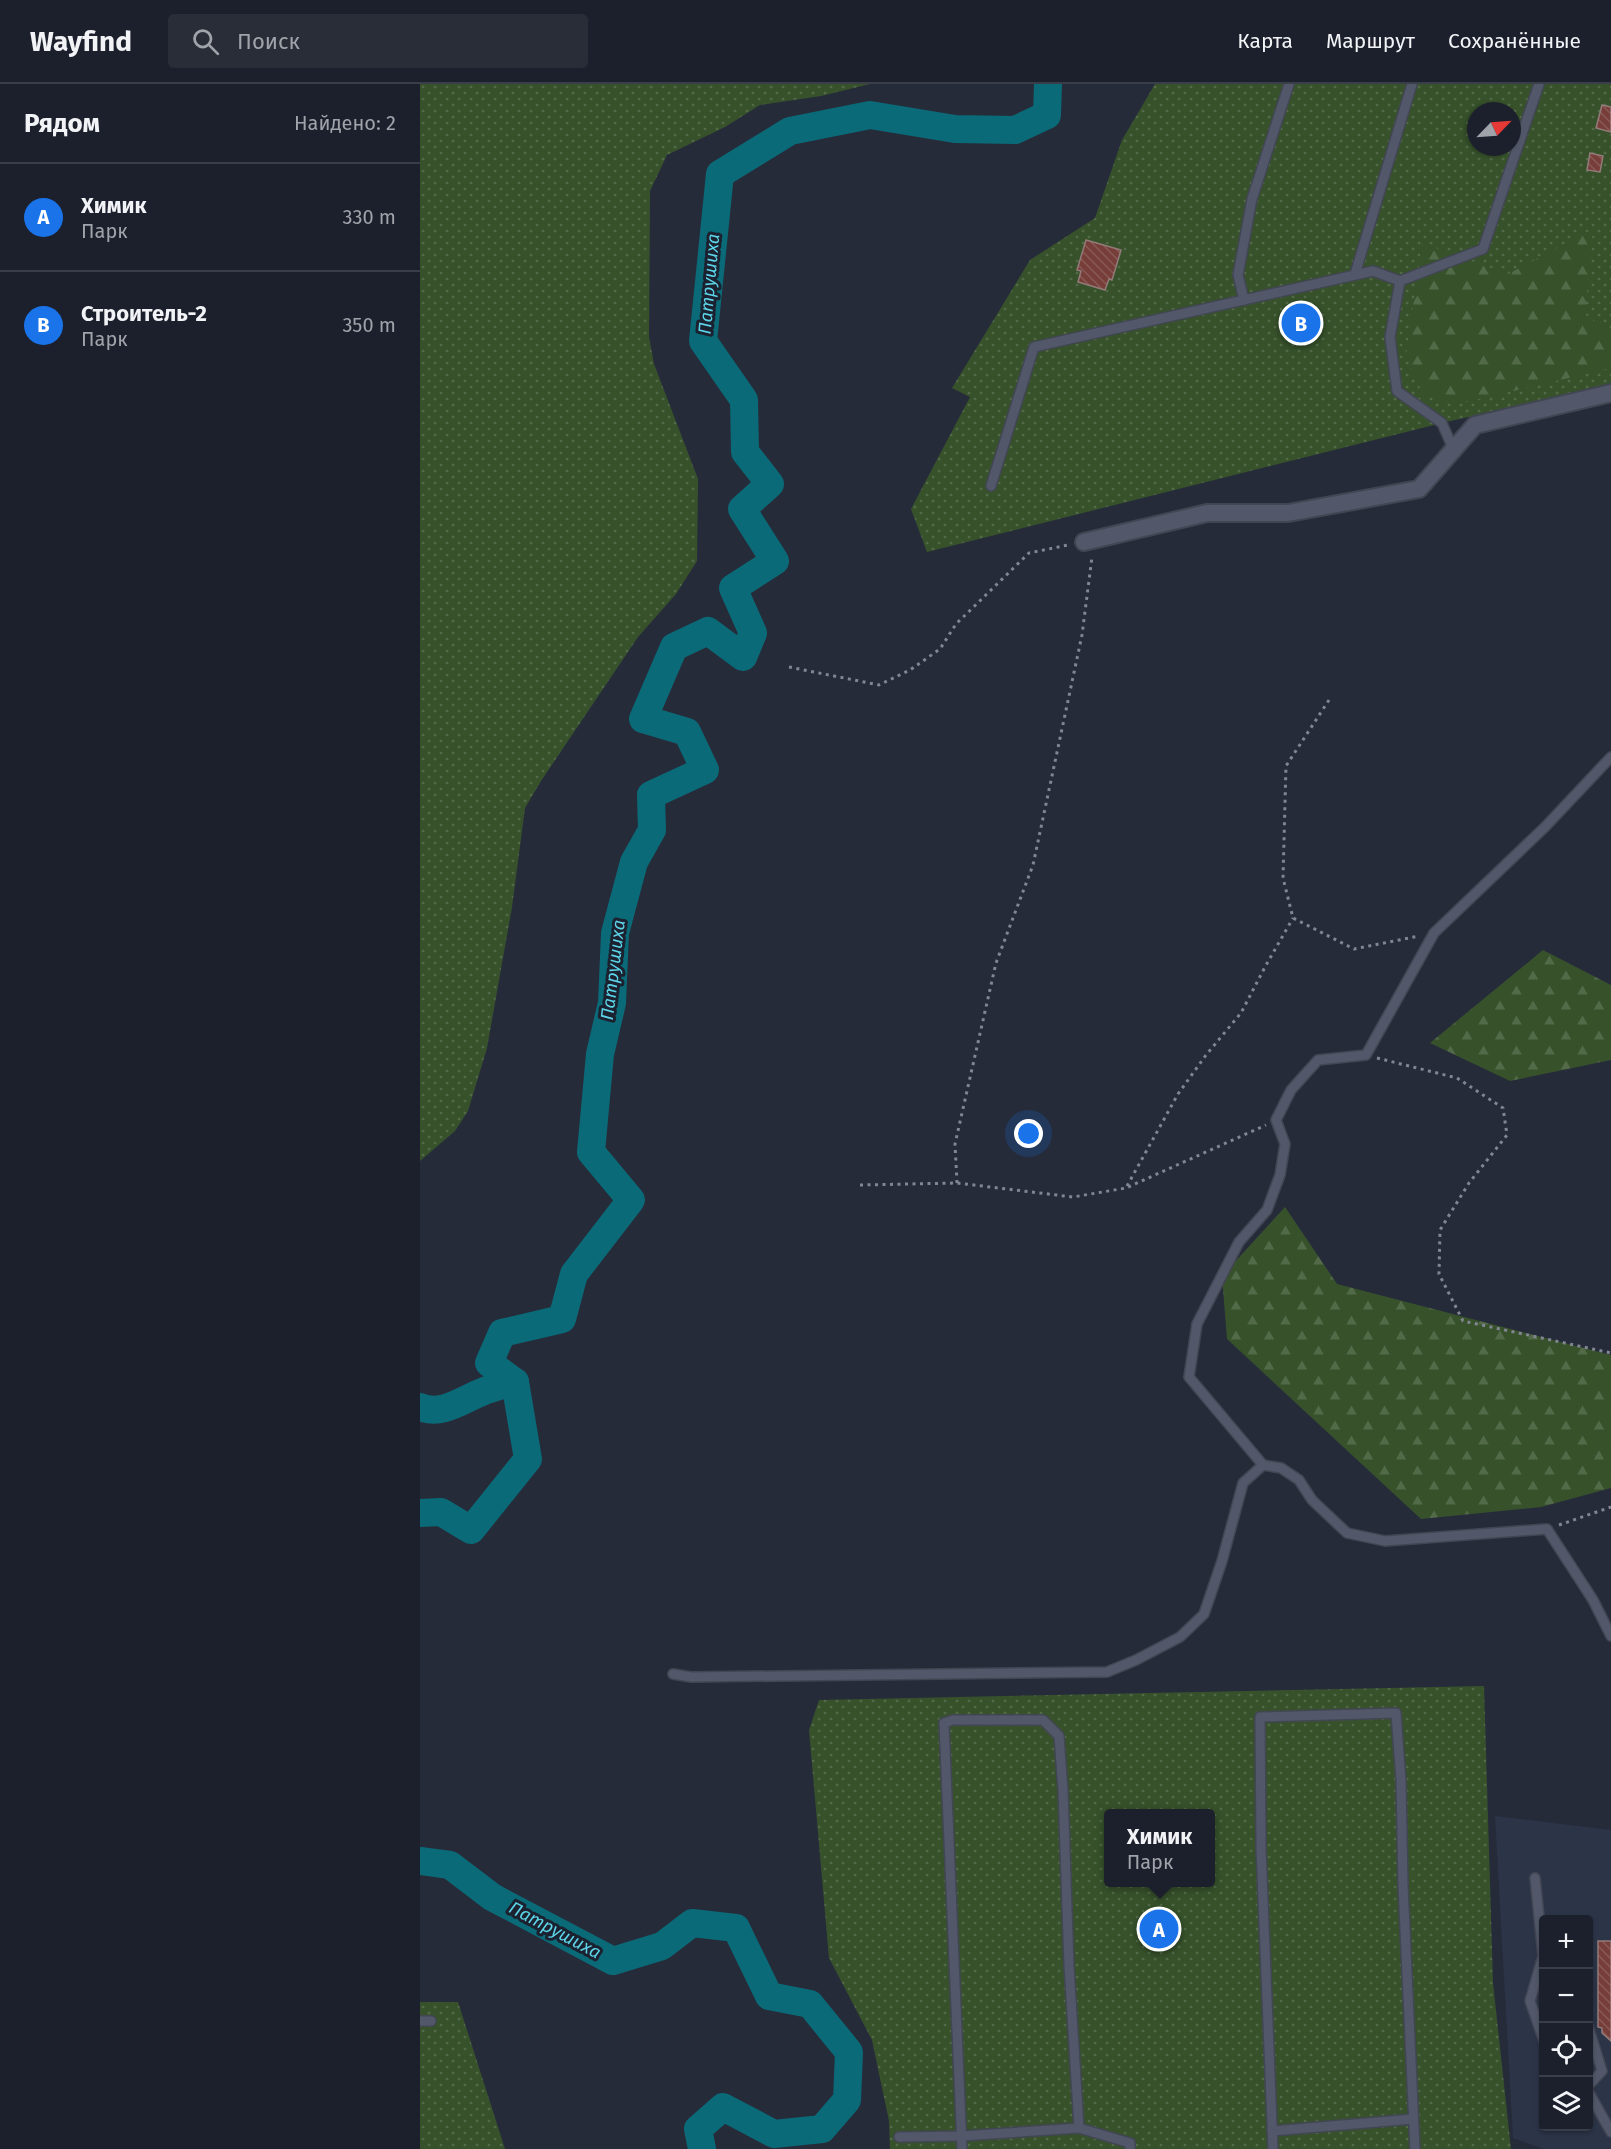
<!DOCTYPE html>
<html lang="ru">
<head>
<meta charset="utf-8">
<style>
	body { margin:0; font-family:"Fira Sans",sans-serif; background:#292d38; color:#f1f3f6 }
	.controls { position:absolute; right:18px; bottom:18px; display:grid; overflow:hidden; border-radius:6px; box-shadow:0 2px 4px #0004 }
	.controls button { width:54px; height:54px; display:grid; place-items:center; padding:0; border:0; border-bottom:2px solid #3a3e48; background:#1c202c; color:#f1f3f6; font:30px sans-serif }
	.compass { position:absolute; left:1047px; top:18px; width:54px; height:54px; border-radius:50%; background:#1c202c; box-shadow:0 2px 4px #0004; rotate:65deg }
	.you { position:absolute; left:609px; top:1050px; width:21px; height:21px; margin:-15px; border:4px solid #fff; border-radius:50%; background:#1a73e8; box-shadow:0 0 0 9px #1a73e833 }
	.badge { display:grid; place-items:center; width:39px; height:39px; border-radius:50%; background:#1a73e8; color:#fff; font-size:20px; font-weight:700 }
	.pin { position:absolute; translate:-50% -50%; border:3px solid #fff; box-shadow:0 2px 6px #0006 }
	.popup { position:absolute; left:684px; top:1725px; width:111px; height:78px; box-sizing:border-box; display:grid; place-content:center; border-radius:6px; background:#1c202c; filter:drop-shadow(0 2px 4px #0005); font-size:20px; white-space:nowrap; color:#a0a3a9 }
	.popup b { font-size:22px; color:#f1f3f6 }
	.popup::after { content:''; position:absolute; left:50%; top:100%; margin-left:-12px; border:12px solid transparent; border-top-color:#1c202c }
	.list { margin:0; padding:0; list-style:none }
	h2 { display:flex; justify-content:space-between; align-items:center; height:78px; margin:0; padding:0 24px; font-size:26px }
	h2 small { font-size:20px; font-weight:400; color:#a0a3a9 }
	.list li { display:grid; grid-template-columns:39px 1fr auto; gap:18px; align-items:center; box-sizing:border-box; height:108px; padding:0 24px; border-top:2px solid #3a3e48 }
	.list b { display:block; font-size:22px; white-space:nowrap }
	.list p { margin:0; font-size:20px; white-space:nowrap; color:#a0a3a9 }
	.list em { font-size:20px; font-style:normal; color:#a0a3a9 }
	.icon { flex:none; width:33px; height:33px; fill:none; stroke:currentColor; stroke-width:2; stroke-linecap:round; stroke-linejoin:round }
	.map { position:relative; flex:none; width:1191px; height:2065px; overflow:hidden }
	header { display:flex; align-items:center; gap:36px; box-sizing:border-box; height:84px; padding:0 30px; background:#1c202c; border-bottom:2px solid #3a3e48 }
	header strong { font-size:28px }
	nav { display:flex; gap:33px; margin-inline-start:auto; font-size:21px }
	.search { width:420px; height:54px; background:#292d38; display:flex; align-items:center; gap:15px; box-sizing:border-box; padding:0 21px; border-radius:6px; color:#a0a3a9; font-size:22px }
	main { display:flex }
	aside { flex:1; background:#1c202c }
	.map>svg:first-child { display:block }
	.built { fill:#2c3448; fill-rule:evenodd }
	.grass { fill:url(#grass-dots); fill-rule:evenodd }
	.forest { fill:url(#forest-firs) }
	.lines { fill:none; stroke-linecap:round; stroke-linejoin:round }
	.river { stroke:#0b6a77; stroke-width:28 }
	.building { fill:url(#building-back-hatch); stroke:#927b79; stroke-width:1.5 }
	.service-casing { stroke:#424653; stroke-width:12 }
	.minor-casing { stroke:#424653; stroke-width:20 }
	.path { stroke:#828692; stroke-width:3; stroke-dasharray:3 4.5; stroke-linecap:butt }
	.service { stroke:#525869; stroke-width:9 }
	.minor { stroke:#525869; stroke-width:16 }
	.labels { text-anchor:middle; stroke-width:6; stroke-linejoin:round; paint-order:stroke }
	.water-label { font-size:18px; font-style:italic; fill:#5cd5e9; stroke:#1c2130 }
</style>
</head>
<body>
<header>
<strong>Wayfind</strong>
<div class="search"><svg class="icon" aria-label="search" viewBox="0 0 24 24"><circle cx="10" cy="10" r="6"/><path d="M15 15l6 6"/></svg>Поиск</div>
<nav><a>Карта</a><a>Маршрут</a><a>Сохранённые</a></nav>
</header>
<main>
<aside>
<h2>Рядом<small>Найдено: 2</small></h2>
<ul class="list">
<li><span class="badge">A</span><div><b>Химик</b><p>Парк</p></div><em>330 m</em></li>
<li><span class="badge">B</span><div><b>Строитель-2</b><p>Парк</p></div><em>350 m</em></li>
</ul>
</aside>
<div class="map">
<svg width="1191" height="2065" viewBox="0 0 1191 2065">
	<defs>
		<pattern id="grass-dots" width="8" height="8" patternUnits="userSpaceOnUse" patternTransform="scale(1.5)"><rect width="8" height="8" fill="#37522b"/><path d="M2 2h.1M6 6h.1" fill="none" stroke="#536a49" stroke-width="1.8" stroke-linecap="round"/></pattern>
		<pattern id="forest-firs" width="22" height="20" patternUnits="userSpaceOnUse" patternTransform="scale(1.5)"><rect width="22" height="20" fill="#37522b"/><path d="M5 1l3.5 6h-7zM16 11l3.5 6h-7z" fill="#536a49"/></pattern>
		<pattern id="building-back-hatch" width="6" height="6" patternUnits="userSpaceOnUse" patternTransform="scale(1.5)"><rect width="6" height="6" fill="#773e39"/><path d="M-1 5l2 2M0 0l6 6M5-1l2 2" fill="none" stroke="#895955"/></pattern>
	</defs>
	<rect width="100%" height="100%" fill="#262b3a"/>
	<path class="built" d="M1075 1732 1191 1746V2065H1124L1093 2054ZM1124 1836H1168V2042H1124Z"/>
	<g class="grass">
		<polygon points="0,0 450,0 401,12 340,21 305,43 247,71 230,107 229,253 234,280 278,395 277,477 256,510 218,553 121,697 105,724 92,823 67,964 48,1027 35,1047 0,1077"/>
		<path d="M735 0H1191V301L1022 339 507 468 491 425 550 313 532 304 610 176 675 134 702 56ZM1056 27H1092V63H1056Z"/>
		<path d="M1064 1602 1073 1899 1091 2065H470L469 2037 452 1956 409 1874 389 1646 399 1616ZM688 1730H790V1798H688Z"/>
		<polygon points="0,1918 38,1918 85,2065 0,2065"/>
	</g>
	<g class="forest">
		<polygon points="1173,145 1165,230 1191,250 1191,284 1034,321 1003,311 986,271 1002,159 1088,190"/>
		<polygon points="1123,866 1191,901 1191,976 1090,997 1010,959"/>
		<polygon points="865,1123 917,1200 1191,1271 1191,1404 1121,1423 1001,1435 807,1255 802,1192"/>
	</g>
	<g class="lines">
		<g class="river">
			<path d="M0 1323C22 1332 42 1316 62 1308 73 1303 84 1301 95 1298"/>
			<polyline points="0,1429 21,1428 51,1446 108,1375 95,1298 69,1279 82,1249 142,1235 154,1190 211,1116 171,1068 180,970 192,919 195,849 214,778 232,746 231,711 285,686 267,648 223,635 254,563 288,547 323,573 333,549 313,504 355,477 322,425 350,400 325,368 324,316 283,257 300,90 370,47 450,31 535,45 595,46 627,31 628,0"/>
			<polyline points="0,1777 30,1781 72,1813 193,1877 242,1862 272,1839 316,1844 349,1912 390,1920 429,1968 427,2016 402,2045 354,2050 303,2023 278,2045 282,2065"/>
		</g>
	</g>
	<g class="building">
		<polygon points="1182,21 1191,23 1191,48 1176,44"/>
		<polygon points="1170,69 1183,72 1180,88 1167,86"/>
		<polygon points="666,156 701,166 692,196 689,195 685,206 658,198 661,187 657,186"/>
		<polygon points="1178,1857 1191,1857 1191,1957 1182,1949 1182,1944 1178,1943"/>
	</g>
	<g class="lines">
		<defs>
			<g id="service">
				<polyline points="935,190 992,0"/>
				<polyline points="980,197 1063,165 1119,0"/>
				<polyline points="824,216 818,191 832,115 869,0"/>
				<polyline points="571,402 614,263 953,187 980,197 970,253 977,307 1022,339 1034,367"/>
				<polyline points="843,1381 769,1293 777,1240 819,1158 847,1126 860,1091 865,1060 856,1036 871,1006 898,976 946,971 1014,849 1125,743 1191,673"/>
				<polyline points="253,1590 271,1593 687,1588 716,1576 760,1553 784,1530 802,1477 823,1399 843,1381 861,1384 879,1396 892,1416 927,1449 965,1457 1127,1445 1173,1516 1191,1552"/>
				<polyline points="1115,1794 1123,1872 1110,1917 1124,1957"/>
				<polyline points="0,1937 11,1937"/>
				<polyline points="1168,1942 1182,1987 1168,2002"/>
				<polyline points="1168,2007 1191,2048"/>
				<polyline points="852,2047 993,2035"/>
				<polyline points="479,2053 542,2052 659,2044 710,2059 710,2065"/>
				<polyline points="542,2065 524,1639 533,1636 623,1636 639,1652 643,1706 649,1882 659,2044"/>
				<polyline points="853,2065 841,1764 840,1633 976,1629 981,1697 983,1801 995,2065"/>
			</g>
			<polyline id="minor" points="664,458 787,429 868,429 999,405 1055,341 1191,309"/>
		</defs>
		<use href="#service" class="service-casing"/>
		<use href="#minor" class="minor-casing"/>
		<g class="path">
			<polyline points="369,583 459,601 490,586 520,565 536,540 609,469 648,461"/>
			<polyline points="909,616 866,682 863,794 873,834 934,865 999,852"/>
			<polyline points="957,974 1037,994 1083,1024 1087,1051 1049,1099 1020,1146 1019,1190 1043,1237 1191,1269"/>
			<polyline points="537,1099 535,1060 576,879 613,781 662,551 672,473"/>
			<polyline points="440,1101 537,1099 653,1113 706,1104 846,1041"/>
			<polyline points="707,1102 758,1010 786,971 821,929 845,883 873,834"/>
			<polyline points="1139,1441 1191,1423"/>
		</g>
		<use href="#service" class="service"/>
		<use href="#minor" class="minor"/>
	</g>
	<g class="labels">
		<g class="water-label">
			<text transform="translate(289 200) rotate(-85)" y="6">Патрушиха</text>
			<text transform="translate(193 886) rotate(-83)" y="6">Патрушиха</text>
			<text transform="translate(135 1846) rotate(28)" y="6">Патрушиха</text>
		</g>
	</g>
</svg>
<div class="controls">
<button>+</button>
<button>−</button>
<button><svg class="icon" aria-label="locate" viewBox="0 0 24 24"><circle cx="12" cy="12" r="6"/><path d="M12 2v4M12 18v4M2 12h4M18 12h4"/></svg></button>
<button><svg class="icon" aria-label="layers" viewBox="0 0 24 24"><path d="M12 4l9 5-9 5-9-5zM3 14l9 5 9-5"/></svg></button>
</div>
<svg class="compass" viewBox="-18 -18 36 36"><path d="M0-13l5 13h-10z" fill="#e53935"/><path d="M0 13l5-13h-10z" fill="#a0a3a9"/></svg>
<div class="you"></div>
<div class="pin badge" style="left:739px;top:1845px">A</div>
<div class="popup"><b>Химик</b>Парк</div>
<div class="pin badge" style="left:881px;top:239px">B</div>
</div>
</main>
</body>
</html>
